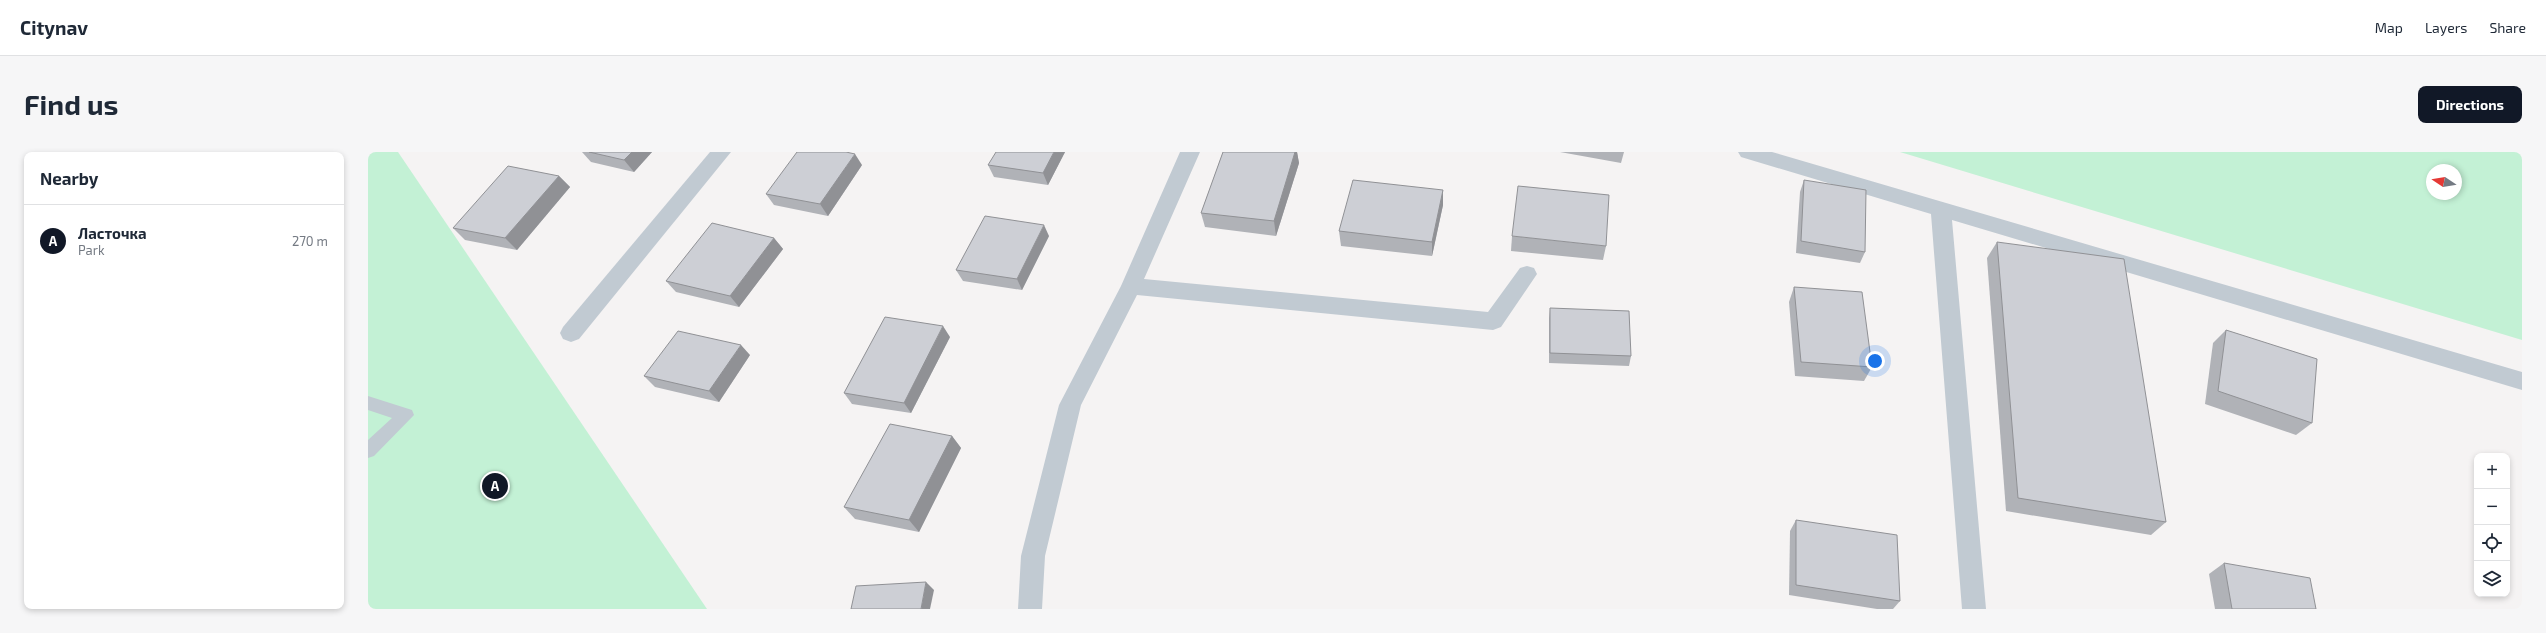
<!DOCTYPE html>
<html lang="en">
<head>
<meta charset="utf-8">
<style>
	body { margin:0; font-family:"Exo 2",sans-serif; background:#f6f6f7; color:#1f2937 }
	.controls { position:absolute; right:12px; bottom:12px; display:grid; overflow:hidden; border-radius:8px; box-shadow:0 2px 6px #0003 }
	.controls button { width:36px; height:36px; display:grid; place-items:center; padding:0; border:0; border-bottom:1px solid #e0e1e3; background:#fff; color:#1f2937; font:20px sans-serif }
	.compass { position:absolute; left:2058px; top:12px; width:36px; height:36px; border-radius:50%; background:#fff; box-shadow:0 2px 6px #0003; rotate:282deg }
	.you { position:absolute; left:1507px; top:209px; width:14px; height:14px; margin:-10px; border:3px solid #fff; border-radius:50%; background:#1a73e8; box-shadow:0 0 0 6px #1a73e833 }
	.badge { display:grid; place-items:center; width:26px; height:26px; border-radius:50%; background:#111827; color:#fff; font-size:13px; font-weight:700 }
	.pin { position:absolute; translate:-50% -50%; border:2px solid #fff; box-shadow:0 1px 4px #0006 }
	.list { margin:0; padding:0; list-style:none }
	h2 { display:flex; justify-content:space-between; align-items:center; height:52px; margin:0; padding:0 16px; font-size:17px }
	h2 small { font-size:13px; font-weight:400; color:#747a83 }
	.list li { display:grid; grid-template-columns:26px 1fr auto; gap:12px; align-items:center; box-sizing:border-box; height:72px; padding:0 16px; border-top:1px solid #e0e1e3 }
	.list b { display:block; font-size:15px; white-space:nowrap }
	.list p { margin:0; font-size:13px; white-space:nowrap; color:#747a83 }
	.list em { font-size:13px; font-style:normal; color:#747a83 }
	.icon { flex:none; width:22px; height:22px; fill:none; stroke:currentColor; stroke-width:2; stroke-linecap:round; stroke-linejoin:round }
	.map { position:relative; flex:none; width:2154px; height:457px; overflow:hidden; border-radius:8px }
	header { display:flex; align-items:center; gap:24px; box-sizing:border-box; height:56px; padding:0 20px; background:#fff; border-bottom:1px solid #e0e1e3 }
	header strong { font-size:19px }
	nav { display:flex; gap:22px; margin-inline-start:auto; font-size:14px }
	.intro { display:flex; align-items:center; justify-content:space-between; box-sizing:border-box; height:96px; padding:0 24px }
	h1 { margin:0; font-size:28px }
	.button { padding:10px 18px; border-radius:8px; background:#111827; color:#fff; font-size:14px; font-weight:700 }
	main { display:flex; gap:24px; padding:0 24px }
	aside { flex:1; background:#fff; border-radius:8px; box-shadow:0 2px 6px #0003 }
	.map>svg:first-child { display:block }
	.green { fill:#c3f1d5; fill-rule:evenodd }
	.lines { fill:none; stroke-linecap:round; stroke-linejoin:round }
	.service { fill:#c1cad2; fill-rule:evenodd }
	.minor { fill:#c1cad2; fill-rule:evenodd }
	.wall { fill:#b0b2b7 }
	.shaded-wall { fill:#909195 }
	.building { fill:#cdcfd5; stroke:#909195 }
</style>
</head>
<body>
<header>
<strong>Citynav</strong>
<nav><a>Map</a><a>Layers</a><a>Share</a></nav>
</header>
<div class="intro"><h1>Find us</h1><a class="button">Directions</a></div>
<main>
<aside>
<h2>Nearby<small></small></h2>
<ul class="list">
<li><span class="badge">A</span><div><b>Ласточка</b><p>Park</p></div><em>270 m</em></li>
</ul>
</aside>
<div class="map">
<svg width="2154" height="457" viewBox="0 0 2154 457">
	<rect width="100%" height="100%" fill="#f5f3f3"/>
	<g class="green">
		<polygon points="0,0 30,0 339,457 0,457"/>
		<path d="M1532 0H2154V188ZM2064 18H2088V42H2064Z"/>
	</g>
	<g class="lines">
		<polygon class="service" points="0,244 44,258 46,263 6,304 0,306 0,288 24,266 0,258"/>
		<g class="minor">
			<polygon points="342,0 363,0 211,187 203,190 195,187 192,181 195,175"/>
			<polygon points="812,0 832,0 776,127 1120,160 1152,116 1159,114 1166,116 1169,122 1133,175 1125,178 769,143 713,253 677,404 674,457 650,457 653,404 691,253 753,134"/>
			<polygon points="1370,0 1404,0 2154,220 2154,238 1584,68 1618,457 1594,457 1563,62 1373,5"/>
		</g>
	</g>
	<g class="wall">
		<polygon points="214,0 284,0 266,20 223,10"/>
		<polygon points="697,0 680,33 626,25 620,13"/>
		<polygon points="855,0 929,0 931,11 908,84 837,75 833,61"/>
		<polygon points="1192,0 1256,0 1253,11"/>
		<polygon points="494,13 460,64 406,53 398,42"/>
		<polygon points="191,24 202,35 149,98 97,88 85,76"/>
		<polygon points="1436,28 1497,100 1492,111 1428,101 1432,40"/>
		<polygon points="1075,38 1075,53 1064,104 973,94 971,79"/>
		<polygon points="681,84 654,138 595,129 588,118"/>
		<polygon points="1144,84 1238,94 1235,108 1143,99"/>
		<polygon points="406,86 415,97 371,155 308,140 298,129"/>
		<polygon points="1629,90 1798,370 1783,383 1638,359 1619,106"/>
		<polygon points="1426,135 1504,215 1496,229 1427,224 1421,150"/>
		<polygon points="1182,156 1263,204 1261,214 1181,211 1181,166"/>
		<polygon points="1858,178 1944,271 1928,283 1837,252 1845,191"/>
		<polygon points="582,185 543,261 484,252 476,241"/>
		<polygon points="382,203 351,250 287,235 276,224"/>
		<polygon points="584,284 593,296 551,380 487,367 476,355"/>
		<polygon points="1428,368 1532,449 1525,457 1509,457 1421,443 1422,379"/>
		<polygon points="1856,411 1948,457 1847,457 1841,422"/>
	</g>
	<g class="shaded-wall">
		<polygon points="264,0 284,0 266,20 256,8"/>
		<polygon points="686,0 697,0 680,33 675,21"/>
		<polygon points="927,0 929,0 931,11 908,84 906,69"/>
		<polygon points="487,2 494,13 460,64 452,52"/>
		<polygon points="191,24 202,35 149,98 137,86"/>
		<polygon points="1075,38 1075,53 1064,104 1064,90"/>
		<polygon points="676,73 681,84 654,138 649,127"/>
		<polygon points="406,86 415,97 371,155 362,144"/>
		<polygon points="575,174 582,185 543,261 536,251"/>
		<polygon points="373,193 382,203 351,250 341,239"/>
		<polygon points="584,284 593,296 551,380 541,368"/>
		<polygon points="558,430 566,438 562,457 553,457"/>
	</g>
	<g class="building">
		<polygon points="221,0 264,0 256,8"/>
		<polygon points="429,0 478,0 487,2 452,52 398,42"/>
		<polygon points="628,0 686,0 675,21 620,13"/>
		<polygon points="855,0 927,0 906,69 833,61"/>
		<polygon points="140,14 191,24 137,86 85,76"/>
		<polygon points="985,28 1075,38 1064,90 971,79"/>
		<polygon points="1436,28 1498,38 1497,100 1433,89"/>
		<polygon points="1150,34 1241,43 1238,94 1144,84"/>
		<polygon points="617,64 676,73 649,127 588,118"/>
		<polygon points="344,71 406,86 362,144 298,129"/>
		<polygon points="1629,90 1756,107 1798,370 1650,346"/>
		<polygon points="1426,135 1494,140 1504,215 1433,210"/>
		<polygon points="1182,156 1261,159 1263,204 1182,201"/>
		<polygon points="517,165 575,174 536,251 476,241"/>
		<polygon points="1858,178 1949,207 1944,271 1850,239"/>
		<polygon points="310,179 373,193 341,239 276,224"/>
		<polygon points="522,272 584,284 541,368 476,355"/>
		<polygon points="1428,368 1529,383 1532,449 1428,433"/>
		<polygon points="1856,411 1942,426 1948,457 1864,457"/>
		<polygon points="558,430 553,457 483,457 488,434"/>
	</g>
</svg>
<div class="controls">
<button>+</button>
<button>−</button>
<button><svg class="icon" aria-label="locate" viewBox="0 0 24 24"><circle cx="12" cy="12" r="6"/><path d="M12 2v4M12 18v4M2 12h4M18 12h4"/></svg></button>
<button><svg class="icon" aria-label="layers" viewBox="0 0 24 24"><path d="M12 4l9 5-9 5-9-5zM3 14l9 5 9-5"/></svg></button>
</div>
<svg class="compass" viewBox="-18 -18 36 36"><path d="M0-13l5 13h-10z" fill="#e53935"/><path d="M0 13l5-13h-10z" fill="#747a83"/></svg>
<div class="you"></div>
<div class="pin badge" style="left:127px;top:334px">A</div>
</div>
</main>
</body>
</html>
